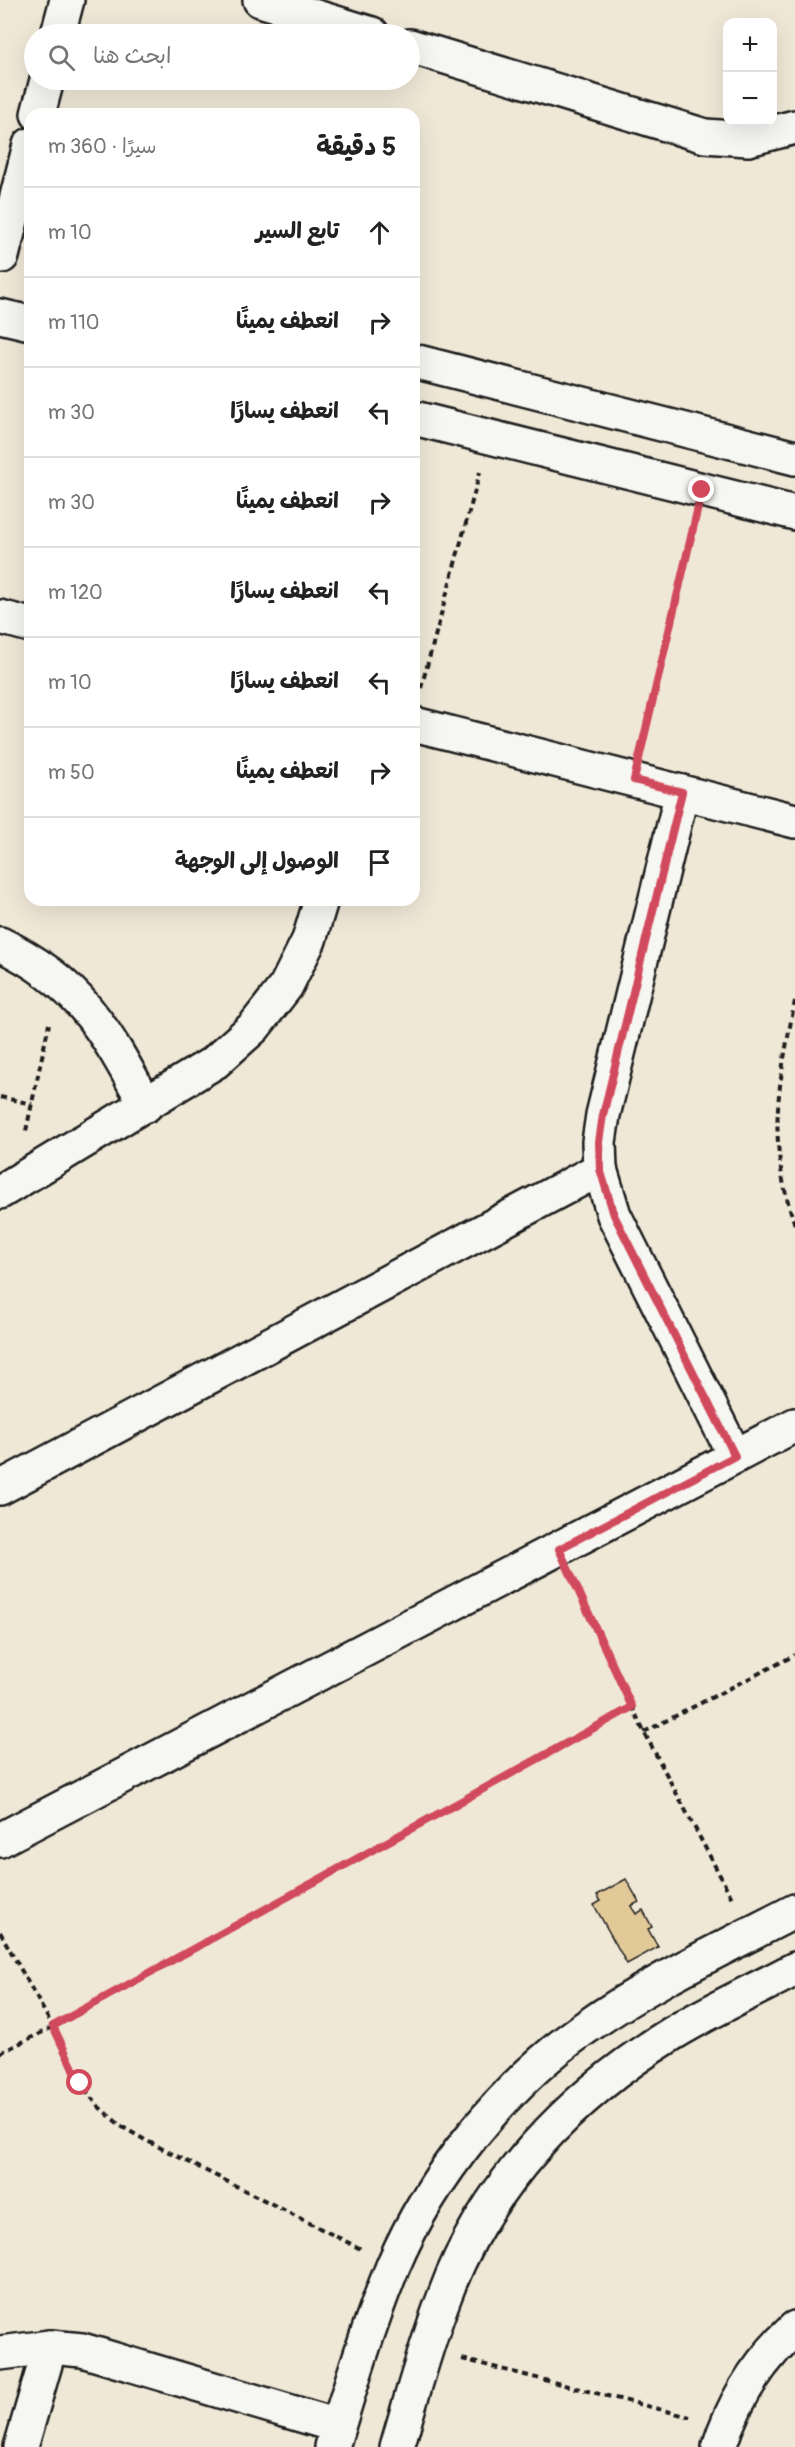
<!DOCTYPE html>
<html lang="ar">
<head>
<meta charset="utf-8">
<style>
	body { margin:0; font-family:Pangolin,"Playpen Sans Arabic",sans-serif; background:#f6f6f6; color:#222; direction:rtl }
	.controls { position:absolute; right:18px; top:18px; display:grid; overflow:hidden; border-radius:12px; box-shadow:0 6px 24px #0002 }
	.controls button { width:54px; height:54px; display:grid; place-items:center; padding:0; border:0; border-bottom:2px solid #e0e0e0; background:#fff; color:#222; font:30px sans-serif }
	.stop { position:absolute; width:18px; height:18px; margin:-14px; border:4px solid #d1495b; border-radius:50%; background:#fff }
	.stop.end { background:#d1495b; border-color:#fff; box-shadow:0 2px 6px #0008 }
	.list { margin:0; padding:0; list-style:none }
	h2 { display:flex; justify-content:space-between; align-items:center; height:78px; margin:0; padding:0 24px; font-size:26px }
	h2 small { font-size:20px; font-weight:400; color:#767676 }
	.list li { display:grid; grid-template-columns:39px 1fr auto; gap:18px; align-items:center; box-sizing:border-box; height:90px; padding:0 24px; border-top:2px solid #e0e0e0 }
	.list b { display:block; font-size:22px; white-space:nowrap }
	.list em { font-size:20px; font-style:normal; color:#767676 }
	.icon { flex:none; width:33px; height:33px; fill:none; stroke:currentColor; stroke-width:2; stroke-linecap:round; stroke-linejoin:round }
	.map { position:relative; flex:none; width:795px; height:2447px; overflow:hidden; direction:ltr }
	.search { position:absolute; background:#fff; box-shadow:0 6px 24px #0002; left:24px; top:24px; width:396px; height:66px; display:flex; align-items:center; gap:15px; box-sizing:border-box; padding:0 21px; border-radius:33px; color:#767676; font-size:22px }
	.panel { position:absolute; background:#fff; box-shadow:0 6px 24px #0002; left:24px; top:108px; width:396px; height:798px; border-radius:18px; direction:rtl }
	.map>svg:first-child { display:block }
	.building { fill:#e2c998; stroke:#1c1c1c; stroke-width:1.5 }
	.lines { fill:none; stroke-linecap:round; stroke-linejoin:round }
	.minor-casing { stroke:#1c1c1c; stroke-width:38 }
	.path { stroke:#1c1c1c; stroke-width:4; stroke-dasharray:6 4.5; stroke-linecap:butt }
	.minor { stroke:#f6f6f2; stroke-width:33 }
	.route { stroke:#d1495b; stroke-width:8 }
</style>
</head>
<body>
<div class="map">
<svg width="795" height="2447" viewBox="0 0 795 2447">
	<rect width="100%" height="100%" fill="#f0e8d7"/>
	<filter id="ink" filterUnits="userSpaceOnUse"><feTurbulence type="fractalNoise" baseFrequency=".0167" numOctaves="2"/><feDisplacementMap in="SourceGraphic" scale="12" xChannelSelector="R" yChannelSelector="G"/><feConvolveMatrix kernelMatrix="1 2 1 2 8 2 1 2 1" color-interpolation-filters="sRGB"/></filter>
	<g filter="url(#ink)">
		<polygon class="building" points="626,1879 639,1902 631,1906 636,1914 643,1910 652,1927 648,1929 658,1947 627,1964 594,1905 601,1901 597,1895"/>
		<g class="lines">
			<defs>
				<g id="minor">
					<polyline points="260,0 372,34"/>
					<polyline points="58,34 67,0"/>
					<polyline points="410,46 705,136 748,139 795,127"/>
					<polyline points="38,114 47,80"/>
					<polyline points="2,256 30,145"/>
					<polyline points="0,316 30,323"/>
					<polyline points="414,361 795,458"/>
					<polyline points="414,418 795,513"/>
					<polyline points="0,617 30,625"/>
					<polyline points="414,724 795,821"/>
					<polyline points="682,792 603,1115 599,1142 600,1169 614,1215 735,1456"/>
					<path d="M0 944C80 982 105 1030 146 1105"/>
					<polyline points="0,1192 215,1062 254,1027 286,986 309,940 321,900"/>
					<polyline points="0,1488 600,1169"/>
					<polyline points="0,1840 795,1425"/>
					<polyline points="0,2353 50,2347 82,2350 338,2426"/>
					<polyline points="21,2447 50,2347"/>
					<path d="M332 2447C350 2387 369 2324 393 2266 431 2176 505 2084 585 2028 650 1982 724 1948 795 1911"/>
					<path d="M397 2447C412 2396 426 2344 445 2295 486 2184 571 2096 670 2035 710 2010 754 1991 795 1969"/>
					<path d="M719 2447C734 2400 759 2361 795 2328"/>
				</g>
			</defs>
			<use href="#minor" class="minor-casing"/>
			<g class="path">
				<polyline points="421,688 480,472"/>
				<polyline points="643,744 694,526"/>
				<path d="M795 1001C778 1087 766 1138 795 1225"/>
				<polyline points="0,1097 32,1104"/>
				<polyline points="26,1131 49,1024"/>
				<polyline points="574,1582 644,1732 733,1900"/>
				<polyline points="644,1732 795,1655"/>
				<polyline points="0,1932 53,2027 80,2083 99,2107 121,2126 145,2140 361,2249"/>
				<polyline points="0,2053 53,2027 632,1707"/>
				<polyline points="462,2359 690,2417"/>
			</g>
			<use href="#minor" class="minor"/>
		</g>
	</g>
	<g class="lines" filter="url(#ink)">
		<polyline class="route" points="80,2083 53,2026 632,1707 559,1549 735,1456 614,1215 600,1169 599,1142 603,1115 682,792 634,780 702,490"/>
	</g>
</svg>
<div class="controls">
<button>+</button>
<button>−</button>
</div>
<div class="stop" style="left:80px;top:2083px"></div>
<div class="stop end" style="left:702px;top:490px"></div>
<div class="search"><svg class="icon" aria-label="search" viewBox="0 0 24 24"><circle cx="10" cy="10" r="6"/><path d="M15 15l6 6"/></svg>ابحث هنا</div>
<section class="panel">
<h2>5 دقيقة<small>سيرًا · 360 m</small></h2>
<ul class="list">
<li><svg class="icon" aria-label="ahead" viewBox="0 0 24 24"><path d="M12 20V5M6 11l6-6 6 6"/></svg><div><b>تابع السير</b></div><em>10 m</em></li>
<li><svg class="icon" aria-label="right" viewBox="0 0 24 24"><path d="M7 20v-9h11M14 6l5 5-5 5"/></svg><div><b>انعطف يمينًا</b></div><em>110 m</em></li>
<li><svg class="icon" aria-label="left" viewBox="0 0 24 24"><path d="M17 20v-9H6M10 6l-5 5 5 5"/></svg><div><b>انعطف يسارًا</b></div><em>30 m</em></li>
<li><svg class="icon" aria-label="right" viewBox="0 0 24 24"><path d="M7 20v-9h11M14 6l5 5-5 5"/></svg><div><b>انعطف يمينًا</b></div><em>30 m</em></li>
<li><svg class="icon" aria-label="left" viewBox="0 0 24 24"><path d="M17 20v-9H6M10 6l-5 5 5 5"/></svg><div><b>انعطف يسارًا</b></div><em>120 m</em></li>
<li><svg class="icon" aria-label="left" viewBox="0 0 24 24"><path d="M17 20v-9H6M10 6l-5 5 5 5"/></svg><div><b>انعطف يسارًا</b></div><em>10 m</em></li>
<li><svg class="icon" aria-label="right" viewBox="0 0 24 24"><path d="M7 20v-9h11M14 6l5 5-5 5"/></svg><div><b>انعطف يمينًا</b></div><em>50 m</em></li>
<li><svg class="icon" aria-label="arrive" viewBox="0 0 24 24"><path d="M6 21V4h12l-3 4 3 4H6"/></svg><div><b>الوصول إلى الوجهة</b></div></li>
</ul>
</section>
</div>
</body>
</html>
